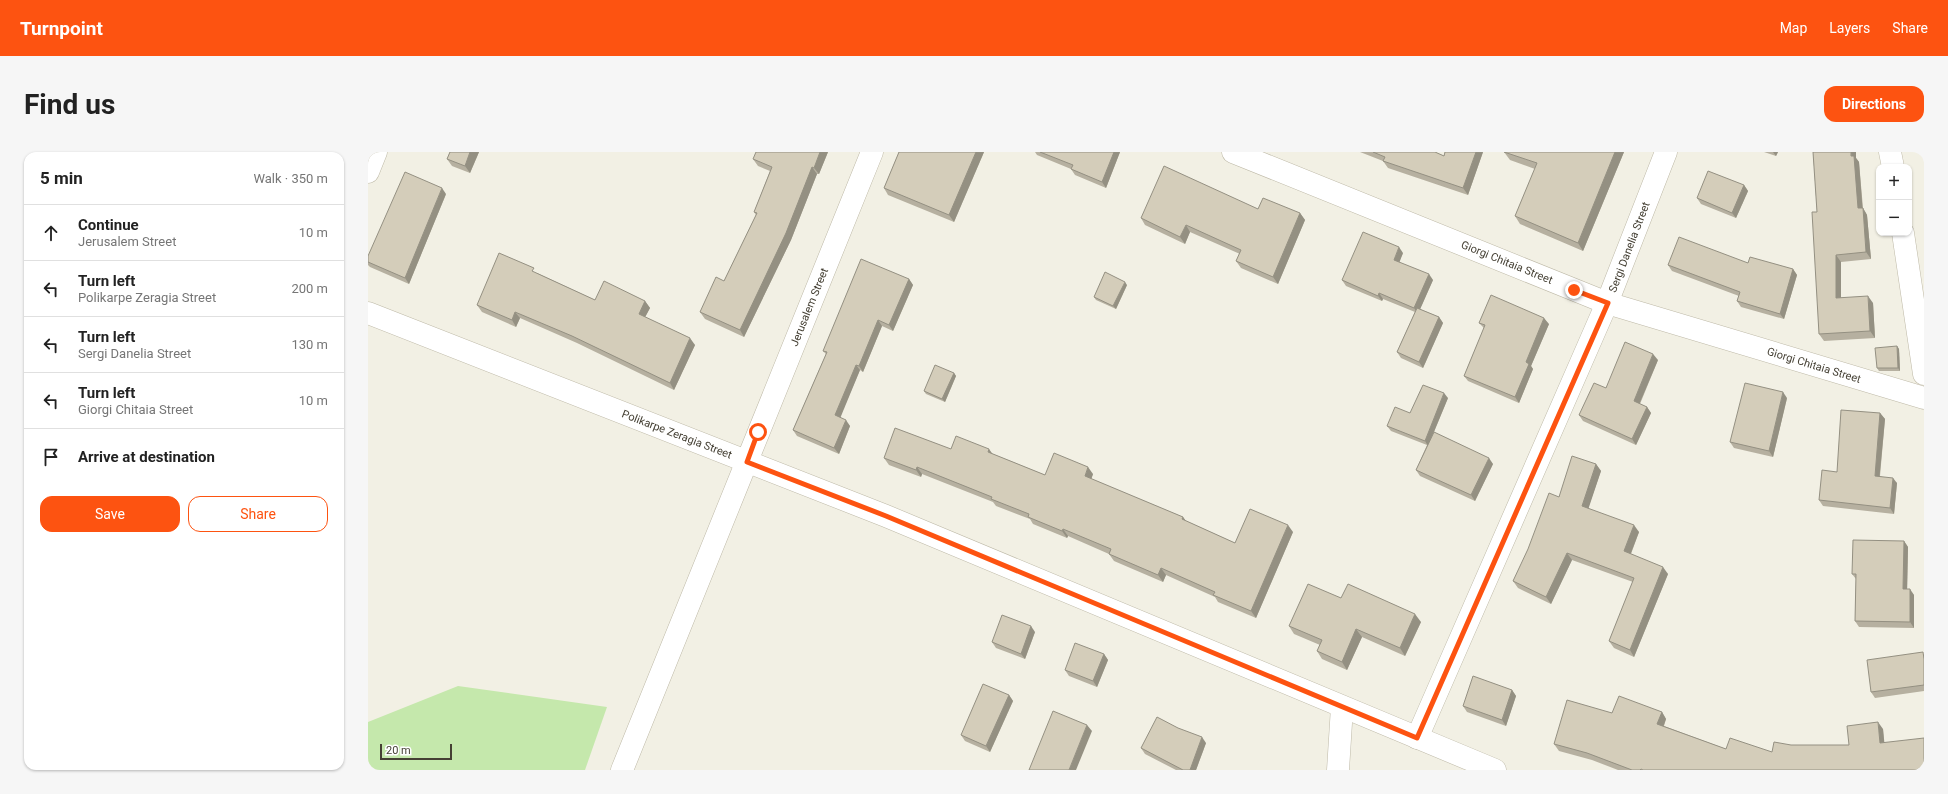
<!DOCTYPE html>
<html lang="en">
<head>
<meta charset="utf-8">
<style>
	body { margin:0; font-family:Roboto,sans-serif; background:#f6f6f6; color:#222 }
	.controls { position:absolute; right:12px; top:12px; display:grid; overflow:hidden; border-radius:8px; box-shadow:0 1px 3px #0004 }
	.controls button { width:36px; height:36px; display:grid; place-items:center; padding:0; border:0; border-bottom:1px solid #e0e0e0; background:#fff; color:#222; font:20px sans-serif }
	.scale { position:absolute; left:12px; bottom:10px; width:72px; box-sizing:border-box; padding-left:4px; border:2px solid #454034; border-top:0; font-size:11px; line-height:14px; white-space:nowrap; color:#454034; -webkit-text-stroke:3px #fff; paint-order:stroke }
	.stop { position:absolute; width:12px; height:12px; margin:-9px; border:3px solid #fd5311; border-radius:50%; background:#fff }
	.stop.end { background:#fd5311; border-color:#fff; box-shadow:0 1px 4px #0008 }
	.list { margin:0; padding:0; list-style:none }
	h2 { display:flex; justify-content:space-between; align-items:center; height:52px; margin:0; padding:0 16px; font-size:17px }
	h2 small { font-size:13px; font-weight:400; color:#767676 }
	.list li { display:grid; grid-template-columns:26px 1fr auto; gap:12px; align-items:center; box-sizing:border-box; height:56px; padding:0 16px; border-top:1px solid #e0e0e0 }
	.list b { display:block; font-size:15px; white-space:nowrap }
	.list p { margin:0; font-size:13px; white-space:nowrap; color:#767676 }
	.list em { font-size:13px; font-style:normal; color:#767676 }
	.actions { display:flex; gap:8px; padding:12px 16px }
	.actions a { flex:1; padding:9px 0; border:1px solid #fd5311; border-radius:12px; text-align:center; font-size:14px; color:#fd5311 }
	.actions .main { background:#fd5311; color:#fff }
	.icon { flex:none; width:22px; height:22px; fill:none; stroke:currentColor; stroke-width:2; stroke-linecap:round; stroke-linejoin:round }
	.map { position:relative; flex:none; width:1556px; height:618px; overflow:hidden; border-radius:12px }
	header { display:flex; align-items:center; gap:24px; box-sizing:border-box; height:56px; padding:0 20px; background:#fd5311; color:#fff }
	header strong { font-size:19px }
	nav { display:flex; gap:22px; margin-inline-start:auto; font-size:14px }
	.intro { display:flex; align-items:center; justify-content:space-between; box-sizing:border-box; height:96px; padding:0 24px }
	h1 { margin:0; font-size:28px }
	.button { padding:10px 18px; border-radius:12px; background:#fd5311; color:#fff; font-size:14px; font-weight:700 }
	main { display:flex; gap:24px; padding:0 24px }
	aside { flex:1; background:#fff; border-radius:12px; box-shadow:0 1px 3px #0004 }
	.map>svg:first-child { display:block }
	.green { fill:#c5e8ac }
	.lines { fill:none; stroke-linecap:round; stroke-linejoin:round }
	.street-casing { stroke:#beb9a7; stroke-width:23 }
	.street { stroke:#fff; stroke-width:22 }
	.wall { fill:#b6b0a0 }
	.shaded-wall { fill:#949082 }
	.building { fill:#d4cdba; stroke:#949082 }
	.route { stroke:#fd5311; stroke-width:5 }
	.labels { text-anchor:middle; stroke-width:4; stroke-linejoin:round; paint-order:stroke }
	.street-label { font-size:11px; fill:#454034; stroke:#fff }
</style>
</head>
<body>
<header>
<strong>Turnpoint</strong>
<nav><a>Map</a><a>Layers</a><a>Share</a></nav>
</header>
<div class="intro"><h1>Find us</h1><a class="button">Directions</a></div>
<main>
<aside>
<h2>5 min<small>Walk · 350 m</small></h2>
<ul class="list">
<li><svg class="icon" aria-label="ahead" viewBox="0 0 24 24"><path d="M12 20V5M6 11l6-6 6 6"/></svg><div><b>Continue</b><p>Jerusalem Street</p></div><em>10 m</em></li>
<li><svg class="icon" aria-label="left" viewBox="0 0 24 24"><path d="M17 20v-9H6M10 6l-5 5 5 5"/></svg><div><b>Turn left</b><p>Polikarpe Zeragia Street</p></div><em>200 m</em></li>
<li><svg class="icon" aria-label="left" viewBox="0 0 24 24"><path d="M17 20v-9H6M10 6l-5 5 5 5"/></svg><div><b>Turn left</b><p>Sergi Danelia Street</p></div><em>130 m</em></li>
<li><svg class="icon" aria-label="left" viewBox="0 0 24 24"><path d="M17 20v-9H6M10 6l-5 5 5 5"/></svg><div><b>Turn left</b><p>Giorgi Chitaia Street</p></div><em>10 m</em></li>
<li><svg class="icon" aria-label="arrive" viewBox="0 0 24 24"><path d="M6 21V4h12l-3 4 3 4H6"/></svg><div><b>Arrive at destination</b></div></li>
</ul>
<div class="actions"><a class="main">Save</a><a>Share</a></div>
</aside>
<div class="map">
<svg width="1556" height="618" viewBox="0 0 1556 618">
	<rect width="100%" height="100%" fill="#f2f0e4"/>
	<polygon class="green" points="90,534 239,555 217,618 0,618 0,570"/>
	<g class="lines">
		<defs>
			<g id="street">
				<polyline points="865,0 1239,151 1556,246"/>
				<polyline points="1522,0 1525,15"/>
				<polyline points="0,20 8,0"/>
				<polyline points="1535,81 1556,222"/>
				<polyline points="0,161 518,364 1127,618"/>
				<polyline points="1049,586 1239,151 1298,0"/>
				<polyline points="254,618 504,0"/>
				<polyline points="970,618 974,555"/>
			</g>
		</defs>
		<use href="#street" class="street-casing"/>
		<use href="#street" class="street"/>
	</g>
	<g class="wall">
		<polygon points="82,0 111,0 102,21 84,14 79,7"/>
		<polygon points="460,0 451,22 449,22 423,88 376,185 337,167 332,160 356,129 388,63 386,60 402,19 390,14 385,7"/>
		<polygon points="531,0 616,0 586,70 520,43 516,36"/>
		<polygon points="667,0 752,0 738,36 707,23 703,17 669,3"/>
		<polygon points="992,0 1067,0 1076,4 1077,0 1115,0 1100,43 1020,16 1015,9"/>
		<polygon points="1136,0 1256,0 1215,99 1152,72 1147,64 1167,17 1142,8"/>
		<polygon points="1396,0 1410,0 1408,4"/>
		<polygon points="1445,0 1488,0 1488,6 1491,10 1495,56 1499,63 1503,107 1473,110 1473,146 1505,151 1507,186 1456,189 1451,182 1449,60"/>
		<polygon points="1376,33 1380,39 1368,66 1333,52 1329,46"/>
		<polygon points="78,42 41,132 2,115 0,113 0,104"/>
		<polygon points="890,57 932,61 937,68 910,132 873,116 868,109 872,102 822,80 817,92 777,73 773,66"/>
		<polygon points="1035,101 1031,110 1065,128 1052,157 1071,165 1075,171 1055,216 1033,206 1029,200 1047,160 1015,147 1014,149 978,134 974,128"/>
		<polygon points="1380,111 1425,117 1429,123 1416,167 1373,155 1369,149 1371,144 1304,119 1300,113"/>
		<polygon points="169,121 227,148 277,149 282,156 277,165 327,193 306,238 209,191 152,166 148,175 114,160 109,153"/>
		<polygon points="541,127 545,133 525,179 514,174 495,220 492,218 472,265 482,274 471,302 429,284 425,278 458,202 455,199"/>
		<polygon points="759,133 748,157 728,148 726,145"/>
		<polygon points="1111,171 1181,172 1163,214 1165,217 1151,251 1100,229 1096,224 1116,176"/>
		<polygon points="1529,194 1531,197 1532,219 1511,219 1509,216"/>
		<polygon points="1290,208 1272,252 1279,255 1283,261 1268,293 1215,269 1211,263 1238,236"/>
		<polygon points="586,221 588,224 577,250 558,242 556,239"/>
		<polygon points="1080,246 1066,280 1125,312 1107,349 1052,324 1048,318 1059,293 1023,279 1019,274 1042,261"/>
		<polygon points="1419,246 1405,305 1366,296 1362,290"/>
		<polygon points="1512,261 1517,267 1512,324 1529,331 1526,362 1455,354 1451,348 1469,320"/>
		<polygon points="583,297 625,302 677,323 725,322 723,327 815,365 818,369 867,391 925,380 888,466 850,450 847,445 798,423 795,430 746,409 741,402 700,384 699,386 665,372 662,367 628,354 625,350 554,322 553,325 521,313 516,306"/>
		<polygon points="1228,312 1233,319 1220,356 1271,380 1263,402 1300,422 1266,505 1246,496 1241,489 1265,430 1204,408 1183,452 1150,436 1145,429 1191,345"/>
		<polygon points="1536,389 1540,395 1539,437 1546,443 1546,476 1491,475 1487,469 1488,427 1484,422"/>
		<polygon points="973,446 1053,470 1037,504 994,485 979,518 954,507 949,499 952,493 926,482 921,474"/>
		<polygon points="667,480 657,507 628,496 624,490"/>
		<polygon points="736,502 740,508 729,535 701,524 697,518"/>
		<polygon points="1556,502 1556,539 1507,546 1503,540"/>
		<polygon points="1144,538 1148,544 1138,574 1099,560 1095,554"/>
		<polygon points="641,543 645,549 622,600 597,589 593,583"/>
		<polygon points="1294,560 1298,567 1296,574 1358,597 1404,600 1423,593 1481,593 1515,577 1516,590 1556,618 1250,618 1224,608 1191,599 1186,592 1244,561"/>
		<polygon points="838,591 828,618 808,618 777,602 773,596"/>
	</g>
	<g class="shaded-wall">
		<polygon points="102,0 111,0 102,21 97,14"/>
		<polygon points="452,0 460,0 451,22 446,16"/>
		<polygon points="608,0 616,0 586,70 581,63"/>
		<polygon points="746,0 752,0 738,36 734,30"/>
		<polygon points="1108,0 1115,0 1100,43 1095,36"/>
		<polygon points="1247,0 1256,0 1215,99 1210,91"/>
		<polygon points="1405,0 1410,0 1408,4"/>
		<polygon points="1483,0 1488,0 1488,6 1491,10 1495,63 1490,56"/>
		<polygon points="444,15 449,22 423,88 376,185 372,178"/>
		<polygon points="1376,33 1380,39 1368,66 1364,61"/>
		<polygon points="74,36 78,42 41,132 37,126"/>
		<polygon points="1495,56 1499,63 1503,107 1498,100"/>
		<polygon points="932,61 937,68 910,132 905,125"/>
		<polygon points="818,73 822,80 817,92 812,85"/>
		<polygon points="1031,95 1035,101 1030,114 1026,108"/>
		<polygon points="1468,103 1473,110 1473,153 1468,146"/>
		<polygon points="1425,117 1429,123 1416,167 1412,162"/>
		<polygon points="1061,122 1065,128 1050,162 1046,156"/>
		<polygon points="541,127 545,133 525,179 521,173"/>
		<polygon points="757,130 759,133 748,157 745,154"/>
		<polygon points="1011,141 1015,147 1014,149 1010,144"/>
		<polygon points="1500,144 1505,151 1507,186 1502,179"/>
		<polygon points="277,149 282,156 275,169 271,162"/>
		<polygon points="147,160 152,166 148,175 144,168"/>
		<polygon points="1071,165 1075,171 1055,216 1051,210"/>
		<polygon points="1176,166 1181,172 1163,214 1165,217 1151,251 1147,245 1158,210"/>
		<polygon points="510,168 514,174 495,220 491,214"/>
		<polygon points="322,186 327,193 306,238 302,231"/>
		<polygon points="1529,194 1531,197 1532,219 1530,216"/>
		<polygon points="1285,202 1290,208 1270,255 1266,249"/>
		<polygon points="488,213 492,218 471,269 467,263"/>
		<polygon points="586,221 588,224 577,250 574,247"/>
		<polygon points="1415,240 1419,246 1405,305 1401,299"/>
		<polygon points="1076,241 1080,246 1060,294 1057,289"/>
		<polygon points="1279,255 1283,261 1268,293 1264,287"/>
		<polygon points="1512,261 1517,267 1511,330 1507,324"/>
		<polygon points="478,268 482,274 471,302 466,296"/>
		<polygon points="621,297 626,304 620,300"/>
		<polygon points="1121,306 1125,312 1107,349 1103,343"/>
		<polygon points="1228,312 1233,319 1219,361 1214,354"/>
		<polygon points="549,315 554,322 553,325 548,318"/>
		<polygon points="720,315 725,322 722,331 717,324"/>
		<polygon points="1525,326 1529,331 1526,362 1522,356"/>
		<polygon points="815,365 820,372 814,367"/>
		<polygon points="920,373 925,380 888,466 883,459"/>
		<polygon points="1266,373 1271,380 1261,406 1256,399"/>
		<polygon points="695,377 700,384 699,386 694,379"/>
		<polygon points="1536,389 1540,395 1539,443 1535,437"/>
		<polygon points="1199,401 1204,408 1183,452 1178,445"/>
		<polygon points="1295,415 1300,422 1266,505 1262,498"/>
		<polygon points="793,416 798,423 795,430 790,423"/>
		<polygon points="1542,437 1546,443 1546,476 1542,470"/>
		<polygon points="1047,462 1053,470 1037,504 1032,496"/>
		<polygon points="663,474 667,480 657,507 653,502"/>
		<polygon points="988,477 994,485 979,518 974,510"/>
		<polygon points="736,502 740,508 729,535 725,529"/>
		<polygon points="1144,538 1148,544 1138,574 1134,568"/>
		<polygon points="641,543 645,549 622,600 618,594"/>
		<polygon points="1294,560 1298,567 1294,578 1289,572"/>
		<polygon points="1510,570 1515,577 1517,597 1512,591"/>
		<polygon points="719,573 724,579 708,618 701,618"/>
		<polygon points="834,585 838,591 828,618 822,618"/>
	</g>
	<g class="building">
		<polygon points="82,0 102,0 97,14 79,7"/>
		<polygon points="388,0 452,0 446,16 444,15 418,81 372,178 332,160 348,125 356,129 389,61 386,60 404,15 385,7"/>
		<polygon points="531,0 608,0 581,63 516,36"/>
		<polygon points="672,0 746,0 734,30 703,17 705,13"/>
		<polygon points="1005,0 1067,0 1076,4 1077,0 1108,0 1095,36 1015,9 1017,5"/>
		<polygon points="1136,0 1247,0 1210,91 1147,64 1169,11"/>
		<polygon points="1445,0 1483,0 1483,4 1486,4 1490,56 1495,56 1498,100 1468,103 1468,146 1500,144 1502,179 1451,182 1444,60 1449,60"/>
		<polygon points="796,14 890,57 895,46 932,61 905,125 868,109 873,98 818,73 812,85 773,66"/>
		<polygon points="1340,19 1376,33 1364,61 1329,46"/>
		<polygon points="37,20 74,36 37,126 0,110 0,104"/>
		<polygon points="995,80 1031,95 1026,108 1061,122 1046,156 1011,141 1010,144 974,128"/>
		<polygon points="1311,85 1380,111 1382,105 1425,117 1412,162 1369,149 1372,140 1300,113"/>
		<polygon points="131,101 166,116 164,119 227,148 236,129 277,149 271,162 322,186 302,231 204,184 147,160 144,168 109,153"/>
		<polygon points="493,107 541,127 521,173 510,168 491,214 488,213 467,263 478,268 466,296 425,278 459,200 455,199"/>
		<polygon points="737,120 757,130 745,154 726,145"/>
		<polygon points="1123,143 1176,166 1158,210 1161,212 1147,245 1096,224 1117,173 1111,171"/>
		<polygon points="1049,156 1071,165 1051,210 1029,200"/>
		<polygon points="1257,190 1285,202 1266,249 1279,255 1264,287 1211,263 1226,231 1238,236"/>
		<polygon points="1529,194 1530,216 1509,216 1507,196"/>
		<polygon points="567,213 586,221 574,247 556,239"/>
		<polygon points="1377,231 1415,240 1401,299 1362,290"/>
		<polygon points="1055,233 1076,241 1057,289 1019,274 1027,255 1042,261"/>
		<polygon points="1473,258 1512,261 1507,324 1525,326 1522,356 1451,348 1454,318 1469,320"/>
		<polygon points="527,276 583,297 588,284 621,297 620,300 677,323 686,301 720,315 717,324 815,365 814,367 867,391 882,357 920,373 883,459 845,443 847,440 793,416 790,423 741,402 743,397 695,377 694,379 660,365 661,362 623,347 624,345 549,315 548,318 516,306"/>
		<polygon points="1066,280 1121,306 1103,343 1048,318"/>
		<polygon points="1204,304 1228,312 1214,354 1266,373 1256,399 1295,415 1262,498 1241,489 1266,426 1199,401 1178,445 1145,429 1160,397 1181,341 1191,345"/>
		<polygon points="1485,388 1536,389 1535,437 1542,437 1542,470 1487,469 1488,422 1484,422"/>
		<polygon points="940,432 973,446 980,432 1047,462 1032,496 988,477 974,510 949,499 954,488 921,474"/>
		<polygon points="634,463 663,474 653,502 624,490"/>
		<polygon points="707,491 736,502 725,529 697,518"/>
		<polygon points="1555,500 1556,507 1556,533 1503,540 1499,508"/>
		<polygon points="1105,524 1144,538 1134,568 1095,554"/>
		<polygon points="615,532 641,543 618,594 593,583"/>
		<polygon points="1251,544 1294,560 1289,572 1358,597 1362,586 1404,600 1406,590 1423,593 1481,593 1479,574 1510,570 1512,591 1556,586 1556,618 1275,618 1273,617 1272,618 1264,618 1219,601 1186,592 1199,548 1244,561"/>
		<polygon points="685,559 719,573 701,618 661,618"/>
		<polygon points="789,565 810,576 834,585 822,618 815,618 773,596"/>
	</g>
	<g class="lines">
		<polyline class="route" points="390,280 379,310 518,364 1049,586 1240,151 1206,138"/>
	</g>
	<g class="labels">
		<g class="street-label">
			<text transform="translate(1261 95) rotate(-69)" y="4">Sergi Danelia Street</text>
			<text transform="translate(1139 110) rotate(22)" y="4">Giorgi Chitaia Street</text>
			<text transform="translate(441 155) rotate(-68)" y="4">Jerusalem Street</text>
			<text transform="translate(1446 213) rotate(17)" y="4">Giorgi Chitaia Street</text>
			<text transform="translate(309 282) rotate(21)" y="4">Polikarpe Zeragia Street</text>
		</g>
	</g>
</svg>
<div class="controls">
<button>+</button>
<button>−</button>
</div>
<div class="scale">20 m</div>
<div class="stop" style="left:390px;top:280px"></div>
<div class="stop end" style="left:1206px;top:138px"></div>
</div>
</main>
</body>
</html>
